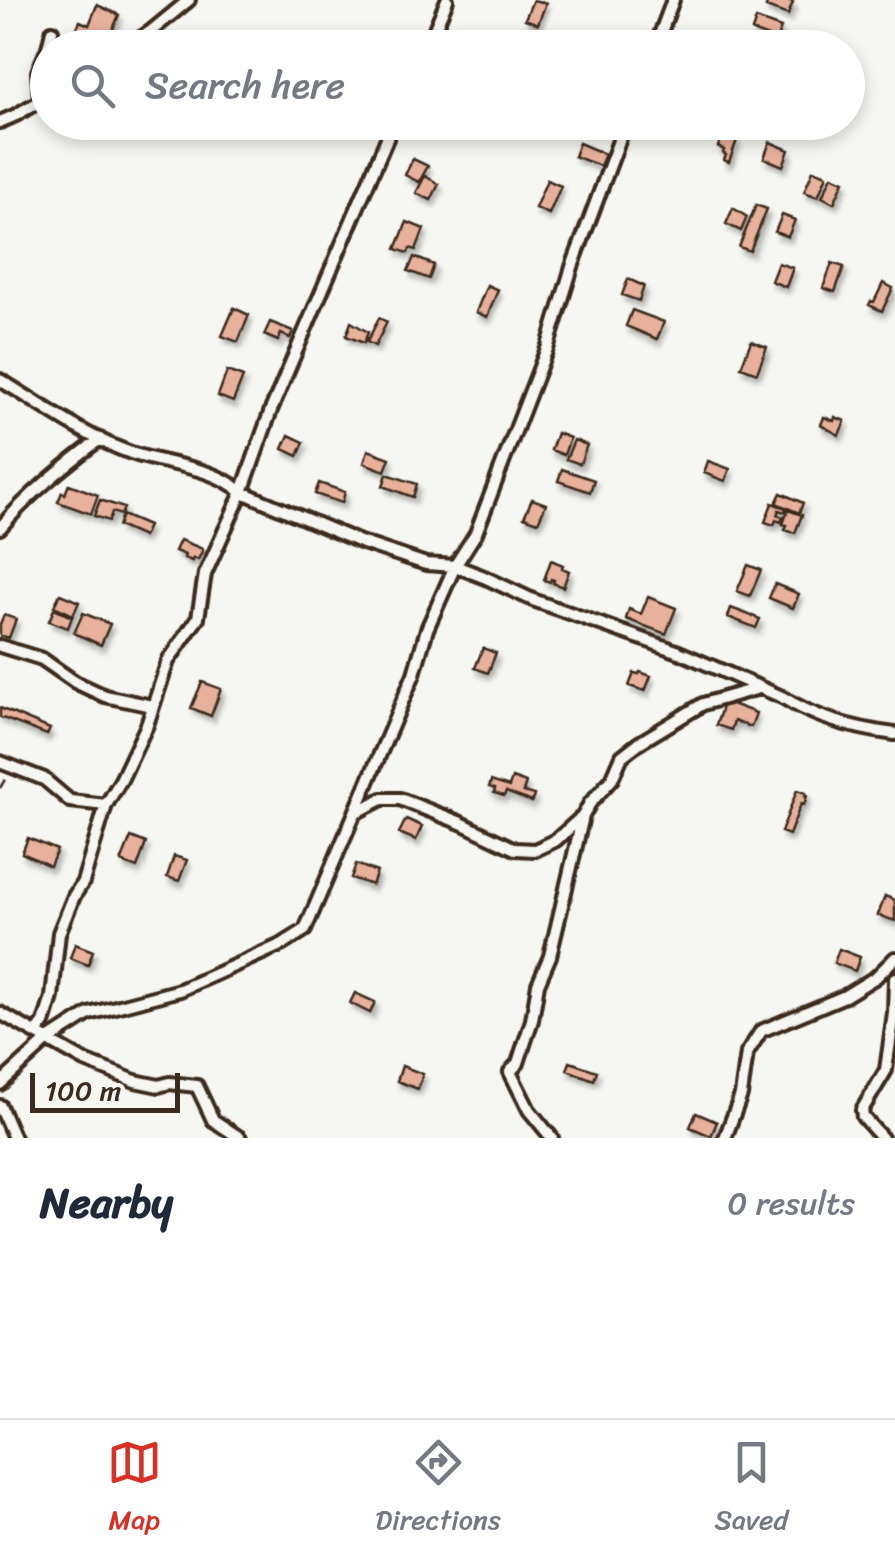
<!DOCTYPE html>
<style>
:root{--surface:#fff;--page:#f2f2f3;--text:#1f2937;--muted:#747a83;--line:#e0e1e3;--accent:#d93025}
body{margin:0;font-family:Sriracha,sans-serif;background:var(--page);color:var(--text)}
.scale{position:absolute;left:30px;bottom:25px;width:150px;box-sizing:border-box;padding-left:10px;border:5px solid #3b2a1e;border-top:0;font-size:28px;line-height:35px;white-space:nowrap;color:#3b2a1e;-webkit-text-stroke:8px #f6f6f2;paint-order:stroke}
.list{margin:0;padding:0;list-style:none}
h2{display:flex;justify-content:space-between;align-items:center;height:130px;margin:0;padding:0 40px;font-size:42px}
h2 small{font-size:32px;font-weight:400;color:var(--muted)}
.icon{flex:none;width:55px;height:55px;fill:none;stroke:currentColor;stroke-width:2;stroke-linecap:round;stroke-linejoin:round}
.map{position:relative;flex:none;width:895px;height:1138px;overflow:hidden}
.search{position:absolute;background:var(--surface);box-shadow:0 5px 15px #0003;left:30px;right:30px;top:30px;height:110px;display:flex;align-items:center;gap:25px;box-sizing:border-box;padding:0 35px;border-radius:55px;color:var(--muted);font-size:38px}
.sheet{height:280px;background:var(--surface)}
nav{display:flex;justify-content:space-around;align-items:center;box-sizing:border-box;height:140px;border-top:2px solid var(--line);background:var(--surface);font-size:28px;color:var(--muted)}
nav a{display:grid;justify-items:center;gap:5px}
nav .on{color:var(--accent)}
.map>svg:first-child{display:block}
.building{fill:#e7b19b;stroke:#3b2a1e;stroke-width:2.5;filter:url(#shadow)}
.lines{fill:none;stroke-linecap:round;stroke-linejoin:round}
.minor-casing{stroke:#3b2a1e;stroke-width:18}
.path{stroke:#3b2a1e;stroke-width:2.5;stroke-dasharray:10 8;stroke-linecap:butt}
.minor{stroke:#f6f6f2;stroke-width:10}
</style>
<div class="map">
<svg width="895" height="1138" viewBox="0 0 895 1138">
<defs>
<filter id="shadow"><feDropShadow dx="3" dy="5.5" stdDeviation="2.5" flood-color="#0004"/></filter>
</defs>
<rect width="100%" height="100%" fill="#f6f6f2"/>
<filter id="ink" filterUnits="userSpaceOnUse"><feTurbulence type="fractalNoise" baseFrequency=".01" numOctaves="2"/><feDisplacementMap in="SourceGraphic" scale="20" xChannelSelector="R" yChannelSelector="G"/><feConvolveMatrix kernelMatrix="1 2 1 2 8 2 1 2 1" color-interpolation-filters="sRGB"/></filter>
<g filter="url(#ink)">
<!-- building -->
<path class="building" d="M533,0L546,3L538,24L525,19Z
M768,0H788L793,2L788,15L766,7Z
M97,5L119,15L105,48H86L90,38L75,32L80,21L89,25Z
M756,19L781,28L776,40L752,31Z
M723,134L737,140L729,162L724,160L726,155L723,153L724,150L718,147Z
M770,142L789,150L783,166L764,158Z
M579,143L605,154L600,166L574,156Z
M413,159L428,166L419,182L405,175Z
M813,170L827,175L818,197L804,192Z
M425,176L439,184L431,200L416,193Z
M832,176L844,181L834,203L822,197Z
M547,180L561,186L549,214L535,208Z
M756,205L767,209L750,251L739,247Z
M733,208L747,217L741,231L726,224Z
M782,215L795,220L788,237L775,232Z
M407,222L424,229L416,250L410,248L408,253L396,249Z
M414,257L434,265L429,279L408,271Z
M778,263L793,268L786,287L771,281Z
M832,263L844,267L835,292L823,288Z
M628,279L644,286L639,301L622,295Z
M883,283L893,288L882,311L869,305L871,301L874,302Z
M487,285L498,290L487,317L476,312Z
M234,308L249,315L238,342L222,336Z
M632,310L664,322L657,339L626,326Z
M379,318L387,322L375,346L367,342Z
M270,322L293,331L290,338L281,334L278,341L264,335Z
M351,322L368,332L364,343L346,336Z
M751,341L767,347L757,373L741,367Z
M227,371L243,377L233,402L218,396Z
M824,417L834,421L835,417L845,421L839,435L821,425Z
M557,433L570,438L564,455L551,450Z
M289,435L304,442L298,456L283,449Z
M574,440L587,445L580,464L566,459Z
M368,450L390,458L385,471L364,463Z
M708,461L730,469L725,481L704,473Z
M562,469L594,480L590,492L558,481Z
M387,474L417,484L413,497L383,486Z
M319,483L345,492L342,503L315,494Z
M69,484L98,495L91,514L58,502L62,492L65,494Z
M781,493L803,503L799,513L776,503Z
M532,499L546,504L538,522L524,517Z
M100,500L124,508L121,515L112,512L109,521L94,516Z
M772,503L786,508L785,512L779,510L777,515L783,517L781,522L776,520L774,525L765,522Z
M788,510L802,515L795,533L785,530L787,525L783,524Z
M122,515L148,526L143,537L118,526Z
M180,540L203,549L198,560L193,558L192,561L184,558L185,555L175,551Z
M551,560L563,565L562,568L569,571L563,587L553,583L554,580L551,579L550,582L544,580Z
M748,565L761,570L750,596L737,591Z
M775,584L799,594L793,608L769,598Z
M60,594L79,602L73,615L54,606Z
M648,597L676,608L666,634L626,619L629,609L641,614Z
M731,608L760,619L756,628L728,617Z
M54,609L72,617L68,628L49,621Z
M83,613L110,624L101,645L74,633Z
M4,615L16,619L9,638L0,635V624Z
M483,648L496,653L488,673L475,668Z
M640,672L651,676L645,691L629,686L634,673L639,674Z
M202,682L221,689L211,716L191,708Z
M724,701L756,713L751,727L734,721L731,730L716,725Z
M0,708L50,729L47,735L0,717Z
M512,778L526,783L523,792L534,795L532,802L506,792L504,796L494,793L495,789L489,787L491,781L509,787Z
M797,790L806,793L805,796H807L804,805L801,804L789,835L781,832Z
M406,819L422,826L416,840L399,833Z
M131,837L146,843L137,868L121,862Z
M28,838L57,850L50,866L22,853Z
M174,856L187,860L179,881L167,877Z
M356,864L377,872L372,885L351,878Z
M885,896L895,900V921L878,915Z
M75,944L93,951L88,965L70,958Z
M839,949L860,957L855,971L834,963Z
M355,993L375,1002L370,1013L350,1003Z
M570,1062L597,1071L594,1080L567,1070Z
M402,1066L423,1074L418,1089L397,1081Z
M696,1113L717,1122L711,1136L690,1127Z"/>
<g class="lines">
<!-- minor casing -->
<g class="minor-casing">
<path id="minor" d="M48,48L52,31
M126,48L150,32L189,0
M427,48L447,0
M655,48L673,0
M40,100L38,72L48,48
M0,122L16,115L48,96
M0,380C42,405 85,437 131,453C169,466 210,465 242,492L360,542L426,564L455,566L484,577L533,600L679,652L782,697C815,718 856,729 895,734
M0,528C29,494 64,466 100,439
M0,646L42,659L75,682L105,696L152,706
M0,762L44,779L70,801L106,805
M355,813L382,799H400L461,823L515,849L535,850L556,840L583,816
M0,1013L85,1061L135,1081L159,1086L169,1083L197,1086L213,1120L240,1138
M36,1033L44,1023L52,997L59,933L74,896L83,882L106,805L121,780L147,725L168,661L198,618L205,574L242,492L271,410L394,122
M0,1084L47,1041L89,1014L180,990L283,944L305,930L414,674L427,629L455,566L476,533L548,346L572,267L626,122
M0,1106L14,1138
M552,1138L529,1110L510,1072L518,1063L532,1020L538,984L550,956L583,816L590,803L612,779L622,756L639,743L703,704L759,688
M725,1138L741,1095L747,1053L761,1031L845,996L876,977L895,958
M882,1138L863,1117L862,1110L886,1070L894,1013L895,979"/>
</g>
<!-- path -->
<path class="path" d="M0,788L7,776"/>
<!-- minor -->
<use href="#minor" class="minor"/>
</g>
</g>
</svg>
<div class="scale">100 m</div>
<div class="search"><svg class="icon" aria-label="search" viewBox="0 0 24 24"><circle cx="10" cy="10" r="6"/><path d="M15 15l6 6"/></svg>Search here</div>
</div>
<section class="sheet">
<h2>Nearby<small>0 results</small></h2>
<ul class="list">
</ul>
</section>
<nav>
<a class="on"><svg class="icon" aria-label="map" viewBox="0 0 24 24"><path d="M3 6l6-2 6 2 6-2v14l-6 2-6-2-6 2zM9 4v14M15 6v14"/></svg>Map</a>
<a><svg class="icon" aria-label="directions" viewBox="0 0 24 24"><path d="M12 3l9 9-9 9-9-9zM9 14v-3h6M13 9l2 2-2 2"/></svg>Directions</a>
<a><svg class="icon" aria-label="saved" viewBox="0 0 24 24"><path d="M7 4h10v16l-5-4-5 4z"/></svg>Saved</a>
</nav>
